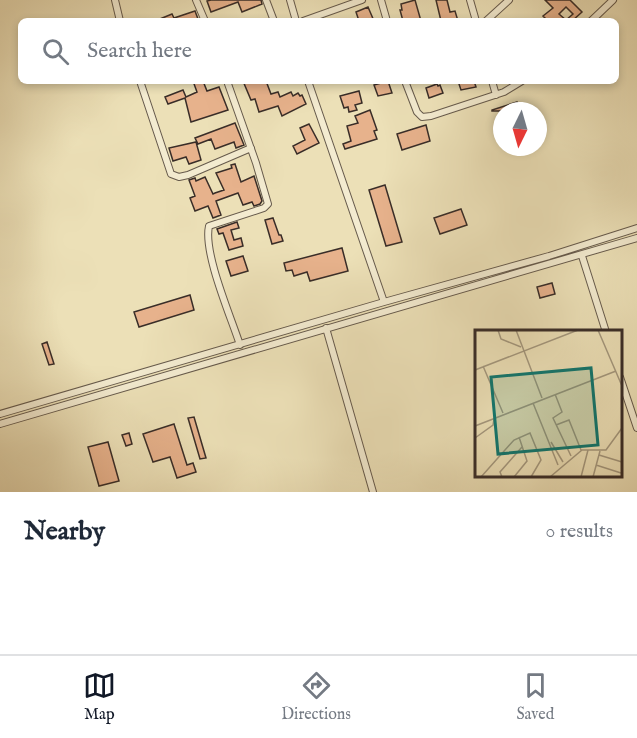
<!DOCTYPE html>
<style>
:root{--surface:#fff;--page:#f2f2f3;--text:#1f2937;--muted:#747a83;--line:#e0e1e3;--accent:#111827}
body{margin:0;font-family:"IM FELL English",serif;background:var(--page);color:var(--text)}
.compass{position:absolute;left:493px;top:102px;width:54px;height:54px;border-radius:50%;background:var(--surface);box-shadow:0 3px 9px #0003;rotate:185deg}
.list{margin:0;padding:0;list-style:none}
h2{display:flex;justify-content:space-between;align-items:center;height:78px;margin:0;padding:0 24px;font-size:26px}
h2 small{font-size:20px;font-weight:400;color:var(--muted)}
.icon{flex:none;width:33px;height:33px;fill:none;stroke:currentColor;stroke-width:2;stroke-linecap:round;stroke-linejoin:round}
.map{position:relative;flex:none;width:637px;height:492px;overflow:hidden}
.search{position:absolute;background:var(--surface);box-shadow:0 3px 9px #0003;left:18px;right:18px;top:18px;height:66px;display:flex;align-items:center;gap:15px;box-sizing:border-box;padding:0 21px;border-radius:9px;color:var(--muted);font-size:22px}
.sheet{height:162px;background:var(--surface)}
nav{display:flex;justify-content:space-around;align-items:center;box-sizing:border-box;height:84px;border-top:2px solid var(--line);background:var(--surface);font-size:16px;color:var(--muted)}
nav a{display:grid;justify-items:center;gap:3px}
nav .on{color:var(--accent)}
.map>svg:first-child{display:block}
.building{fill:#e7b28c;stroke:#392d28;stroke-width:1.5;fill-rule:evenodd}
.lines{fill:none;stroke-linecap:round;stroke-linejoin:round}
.minor-casing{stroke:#665a4c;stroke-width:8}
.minor{stroke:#f3ebd0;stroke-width:6}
.inset-road{fill:none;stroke:#a4987e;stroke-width:1.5}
.view{fill:#0f766e;fill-opacity:0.15;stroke:#0f766e;stroke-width:3}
.inset-edge{fill:none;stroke:#392d28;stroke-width:3}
</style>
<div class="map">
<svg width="637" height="492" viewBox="0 0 637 492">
<rect width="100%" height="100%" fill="#ece0b7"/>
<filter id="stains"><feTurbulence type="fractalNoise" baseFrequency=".00333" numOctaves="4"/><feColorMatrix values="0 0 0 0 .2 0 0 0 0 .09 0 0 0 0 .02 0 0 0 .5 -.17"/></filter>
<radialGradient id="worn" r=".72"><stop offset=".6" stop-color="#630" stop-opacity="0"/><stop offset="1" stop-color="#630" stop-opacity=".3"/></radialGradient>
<!-- building -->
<path class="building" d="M211,0H261L262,4L242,12L238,2L211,12L207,1Z
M415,0L421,21H403L400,10H402L401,4Z
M436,0H447L450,12L455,11L458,21H441Z
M545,0H570L582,12L572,21H548L543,16L553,8ZM566,7L573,14L566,20L559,14Z
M368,7L374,21H359L356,12Z
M195,11L198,19L191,21H155L172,14L174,18Z
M193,81H203L207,91L219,87L228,110L191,122L185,98L168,104L165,97L183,90L186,97L197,92Z
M243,81H266L271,94L278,92L280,97L291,92L293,96L298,93L300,96L302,95L306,104L282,116L278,106L259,112L255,99L251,100Z
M388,81L392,93L378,96L374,85Z
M458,81H474L476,87L461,90Z
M437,84L438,86L440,85L443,93L429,98L426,88Z
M359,91L362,103L355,105L357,110L349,112L348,107L344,108L340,96Z
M517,102L520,111H492V110Z
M370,110L377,130L374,131L377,139L345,149L343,144L351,141L347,126L358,123L355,116Z
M235,123L244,145L236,148L234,142L215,149L211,139L198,144L195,138Z
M309,124L319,143L297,154L293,146L305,140L300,128Z
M426,125L430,141L402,150L397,134Z
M196,142L201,160L189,164L186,157L173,161L169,148Z
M235,164L241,182L254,176L262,201L260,204L254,206L252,202L243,205L238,193L216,201L221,215L213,218L208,206L195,211L190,198L195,196L189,180L195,178L196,181L205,177L213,194L215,193L224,190L216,173L232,168L231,165Z
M385,185L402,242L386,246L369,190Z
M461,209L467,225L440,234L434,218Z
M273,218L279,235H281L283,241L272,244L265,220Z
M237,222L239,228L231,230L234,240L241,238L243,246L229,250L223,233L219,234L217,229Z
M342,248L348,271L310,281L307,272L294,276L292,270L286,271L284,263Z
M243,256L248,271L231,276L226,261Z
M552,283L555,294L540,298L537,287Z
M190,295L194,310L139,327L134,312Z
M47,342L54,364L49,365L42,344Z
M194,417L206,458L200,459L188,418Z
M174,424L187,465L193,463L196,472L177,478L170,457L153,462L143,434Z
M129,433L132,444L126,446L122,435Z
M108,442L119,481L99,486L88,447Z"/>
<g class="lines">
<!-- minor casing -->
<g class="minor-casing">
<path id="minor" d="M115,0L120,21
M196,0L205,21
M266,0L274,21
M290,0L296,21
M381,0L387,21
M470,0L476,21
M303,21L362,0
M486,21L509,0
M591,21L613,0
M140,81L171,174L179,177L188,175L251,148
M227,81L256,163L268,204L264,208L209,226C203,253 231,317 240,345
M308,81L384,302
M405,81L417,112L422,117L431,116L504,92L522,81
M492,81L496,95
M582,256L606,332
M326,328L373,492
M620,377L637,428
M0,414L384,302L549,256L637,228
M0,424L637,238"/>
</g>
<!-- minor -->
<use href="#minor" class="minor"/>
</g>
<!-- overview -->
<g transform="translate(475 330)">
<rect width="147" height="147" fill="#ece0b7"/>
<path class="inset-road" d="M23,0L26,9L46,17M41,0L67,68M123,0L147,56M8,36L28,83M0,40L103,0M80,64L87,82L78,88L96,126M58,73L83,135M81,95L94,90L106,120M0,96L141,41M0,108L18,95L19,89M76,112L88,132M124,125L147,132M121,135L146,143M6,147L39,110L55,103L66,130L56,147M27,147L25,142L47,117M39,147L52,131L44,107M75,147L107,120H131L147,98M106,147L113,120M118,147L125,121"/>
<path class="view" d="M116,38L123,115L23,124L16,47Z"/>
<rect width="147" height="147" class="inset-edge"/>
</g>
<rect width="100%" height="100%" filter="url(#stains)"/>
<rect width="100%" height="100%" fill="url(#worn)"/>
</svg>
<svg class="compass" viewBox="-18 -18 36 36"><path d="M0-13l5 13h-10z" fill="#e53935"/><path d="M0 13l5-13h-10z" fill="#747a83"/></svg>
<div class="search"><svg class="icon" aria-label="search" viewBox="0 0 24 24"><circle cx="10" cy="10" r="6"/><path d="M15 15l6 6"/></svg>Search here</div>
</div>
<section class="sheet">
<h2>Nearby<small>0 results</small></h2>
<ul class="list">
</ul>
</section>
<nav>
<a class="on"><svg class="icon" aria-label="map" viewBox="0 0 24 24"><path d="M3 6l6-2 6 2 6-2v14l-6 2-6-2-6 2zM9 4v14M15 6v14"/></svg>Map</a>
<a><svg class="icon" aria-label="directions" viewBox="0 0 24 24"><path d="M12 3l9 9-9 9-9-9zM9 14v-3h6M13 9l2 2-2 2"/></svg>Directions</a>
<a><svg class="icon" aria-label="saved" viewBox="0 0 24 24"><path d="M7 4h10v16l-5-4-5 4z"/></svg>Saved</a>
</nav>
